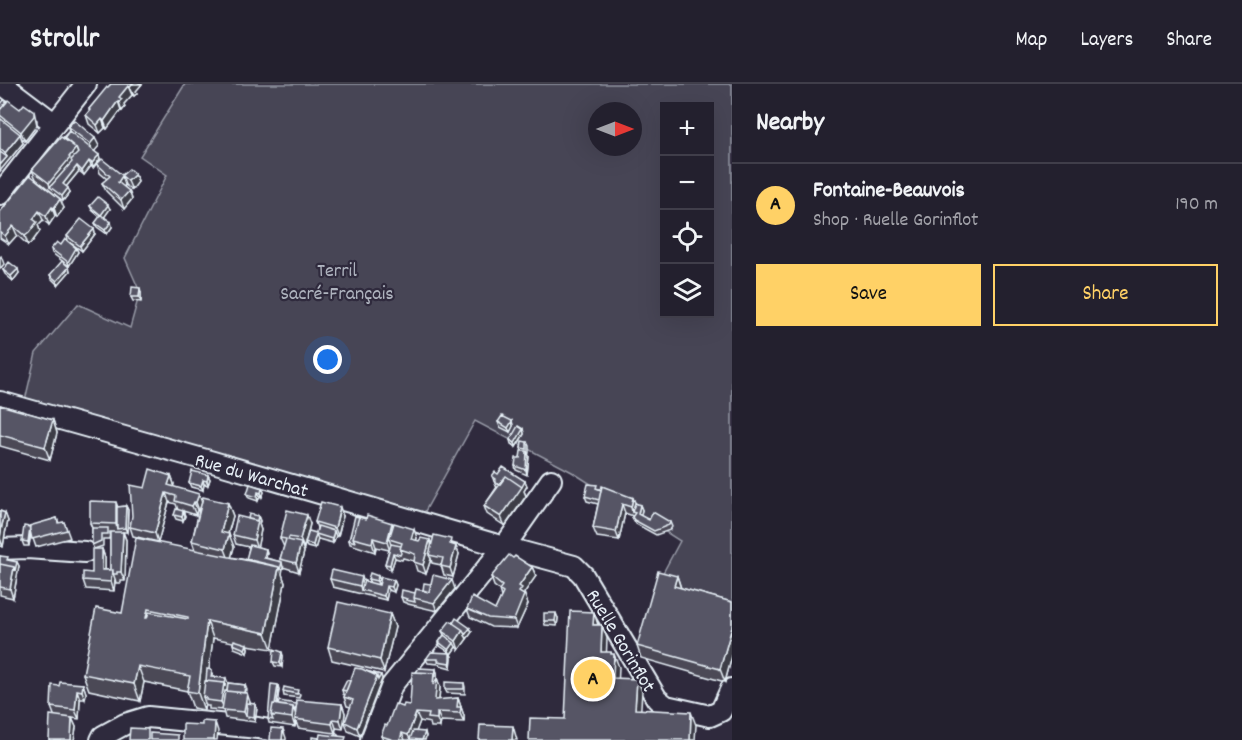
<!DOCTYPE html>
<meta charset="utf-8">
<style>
:root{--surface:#23202e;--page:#2f2d3a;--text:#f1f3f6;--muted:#a3a3aa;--line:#403e4a;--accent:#ffd166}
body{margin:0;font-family:Dekko,sans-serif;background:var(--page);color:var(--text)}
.controls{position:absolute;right:18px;top:18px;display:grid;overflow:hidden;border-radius:0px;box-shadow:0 6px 24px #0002}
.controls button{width:54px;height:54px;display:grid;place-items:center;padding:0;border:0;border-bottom:2px solid var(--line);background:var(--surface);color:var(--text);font:30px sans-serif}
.compass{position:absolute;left:588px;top:18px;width:54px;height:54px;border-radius:50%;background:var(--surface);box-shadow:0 6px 24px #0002;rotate:90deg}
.you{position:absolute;left:328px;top:276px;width:21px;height:21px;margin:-15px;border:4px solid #fff;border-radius:50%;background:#1a73e8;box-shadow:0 0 0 9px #1a73e833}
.badge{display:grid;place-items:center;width:39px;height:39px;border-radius:50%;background:var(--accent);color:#111;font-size:20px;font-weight:700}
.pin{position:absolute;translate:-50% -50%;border:3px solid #fff;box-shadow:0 2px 6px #0006}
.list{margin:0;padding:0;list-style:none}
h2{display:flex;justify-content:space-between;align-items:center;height:78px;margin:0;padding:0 24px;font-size:26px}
h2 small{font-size:20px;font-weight:400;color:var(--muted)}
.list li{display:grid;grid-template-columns:39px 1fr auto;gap:18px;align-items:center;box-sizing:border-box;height:84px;padding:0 24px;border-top:2px solid var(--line)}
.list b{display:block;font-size:22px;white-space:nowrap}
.list p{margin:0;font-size:20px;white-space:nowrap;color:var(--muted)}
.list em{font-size:20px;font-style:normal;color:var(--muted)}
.actions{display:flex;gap:12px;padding:18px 24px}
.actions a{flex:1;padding:14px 0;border:2px solid var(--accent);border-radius:0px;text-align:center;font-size:21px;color:var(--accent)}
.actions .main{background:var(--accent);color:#111}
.icon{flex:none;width:33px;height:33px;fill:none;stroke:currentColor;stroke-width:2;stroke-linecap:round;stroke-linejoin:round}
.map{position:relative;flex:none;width:732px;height:656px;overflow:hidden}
header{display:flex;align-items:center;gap:36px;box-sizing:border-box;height:84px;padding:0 30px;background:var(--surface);border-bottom:2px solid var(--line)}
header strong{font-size:28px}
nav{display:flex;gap:33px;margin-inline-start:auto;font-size:21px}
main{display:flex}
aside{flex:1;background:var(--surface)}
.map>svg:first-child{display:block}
.green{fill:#464455;stroke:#979aa6;stroke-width:1.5;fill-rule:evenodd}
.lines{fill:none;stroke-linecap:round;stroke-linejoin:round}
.minor-casing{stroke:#e8f1f8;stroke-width:24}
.minor{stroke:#2f2a3d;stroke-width:20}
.wall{fill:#4b4957;stroke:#e8f1f8;stroke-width:1.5}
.shaded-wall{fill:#3d3c47;stroke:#e8f1f8;stroke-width:1.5}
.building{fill:#575565;stroke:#e8f1f8;stroke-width:1.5;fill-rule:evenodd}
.labels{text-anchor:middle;stroke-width:4.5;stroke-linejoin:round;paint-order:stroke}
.park-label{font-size:20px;fill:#afb4bf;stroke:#2f2a3d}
.street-label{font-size:20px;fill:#e8f1f8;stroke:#2f2a3d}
</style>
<header>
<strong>Strollr</strong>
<nav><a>Map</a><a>Layers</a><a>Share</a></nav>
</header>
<main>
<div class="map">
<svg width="732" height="656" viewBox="0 0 732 656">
<rect width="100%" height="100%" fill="#2f2a3d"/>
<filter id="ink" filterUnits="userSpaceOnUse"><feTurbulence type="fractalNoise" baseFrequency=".0167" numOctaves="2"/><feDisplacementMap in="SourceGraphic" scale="12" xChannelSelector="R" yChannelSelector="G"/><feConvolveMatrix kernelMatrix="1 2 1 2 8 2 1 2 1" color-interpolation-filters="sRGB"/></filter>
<g filter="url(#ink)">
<!-- green -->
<path class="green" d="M185,0H732V525L657,500L680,457L572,388L475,337L419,438L23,325L36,269L78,220L130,244L140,208L125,174L167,91L140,72ZM664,22H710V230H664ZM597,27H633V63H597Z"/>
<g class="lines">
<!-- minor casing -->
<g class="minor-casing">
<path id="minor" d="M2,0L55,40
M0,110L86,0
M0,318L213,378L504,463L392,601L371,656
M551,396L504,463L574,482L583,491L657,615L666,622L710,632L721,627L731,605
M0,465L27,464L85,468
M101,656L103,652L125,640L148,633L258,644L328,656"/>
</g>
<!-- minor -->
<use href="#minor" class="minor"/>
</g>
<!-- wall -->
<path class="wall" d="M111,0H142L136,7L137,9L134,12L132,11L124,20L125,23L122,27L121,26L107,45L105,44L100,49L89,40L86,31L90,26L89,25Z
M0,21L20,25L37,36V41L25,57L21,54L23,59L0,87Z
M68,43L99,62L94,67L99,71L100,75L93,84L91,82L84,91L79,87L66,103L70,108L63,117L36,95L32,86L69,47Z
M97,80L122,91L135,90L138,98L132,106L125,101L124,103L129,107L132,115L124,125L106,107L102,99L107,95L100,89Z
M30,91L64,124L57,133L55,132L49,141L43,136L38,141L40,147L32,158L28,161L17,151L9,160L0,154V128Z
M90,122L110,125L104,133L111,138L112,143L107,150L97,143L95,139L100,133L92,126Z
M94,145L95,150L82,167L68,157L67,152Z
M61,161L76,164L78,168L69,182L52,169L51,165Z
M69,183L70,187L58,201L52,195L50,191Z
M3,186L19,189L13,197L5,190Z
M141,208V218L133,217L131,213Z
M0,321L53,336L57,349L50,376L0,362Z
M512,337L513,342L510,348L500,343L498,338Z
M523,345L524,350L516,363L511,360L510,356Z
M527,358L529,362V369H528L529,372L527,391L516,386L515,382L520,374L522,367L521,364Z
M498,390L525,397L527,402L524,407L526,412L505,442L487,430L484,422L497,403L496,402L492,392Z
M208,391L210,395L208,401L204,400L203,406L191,403L189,399Z
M171,392L174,400L173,403L202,418L228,419L233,432L228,450L234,463L231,473L247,476L249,463L236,460L233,451L248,435L258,432L260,437L259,440L261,446L257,463L266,465L267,469L266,474L281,478L280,475L284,463L280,454L310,440L304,464H303L304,468L299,488L283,483L282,490L285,499L272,565L247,561L248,564L247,569L234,564L233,560V558L213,554L209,585L213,590V593L228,599L245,601L247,606L246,609L250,619L257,624L255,638L225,634L223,626L209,625V622H206L205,619L204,626L193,624L187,607L144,598L140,617L89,606L83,590L122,529L195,466L192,457L199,427L197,426L196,431L183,427L185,432L183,437L176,435L174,431L178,426L176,420L169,418L158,458L133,452L130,443L145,404Z
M262,404L264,408L262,413L260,412L258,417L249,414L247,410Z
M599,405L633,414L635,419L640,421L642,426L640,432L649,436L670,438L672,443L670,446L656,451L636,440L632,433L633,432L625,429L619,456L597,453L593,444L598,420L587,417L585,412Z
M126,422L128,426L127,448H123L126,456L125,497H121V499H116L115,495L114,507L86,505L83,496L92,489L102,465L105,474V486H110V449L109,455H103V462L94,465L92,461V444L90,439L118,423Z
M0,427L5,429L8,437L5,450L3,463L0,462Z
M343,432L338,452H336L333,459L318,455L315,465L307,463L305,459L316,449L317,444L315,438Z
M57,434L59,439L64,438L70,454L36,463L31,449L29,462H24L22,457L30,443Z
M366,435L392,439L393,441L417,454L416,456L419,457L430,456L432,460L453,461L459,470L453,493L444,491L441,481L432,479L431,475L426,490L417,487L414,477L403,474L402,476L395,474L391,486L387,484L385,480L389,466L376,463L375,468L350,460L349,456Z
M0,472L9,476L17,478L19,482L13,514L0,511Z
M513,474L532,483L536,492L524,509L528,520L517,544L491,543L470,533L467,525L495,526L501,513L499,506L494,502L491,493Z
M378,492L380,496H394L396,501L394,508L388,506L386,516L333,503L330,495L364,497L370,499L368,495Z
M677,492L681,504L732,518V572L725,598L641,574L637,562Z
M455,505L437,527L408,520L407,519L403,518L401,513L423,506Z
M390,530L395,543L384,588L332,576L328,563Z
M558,534L557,542L545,541L544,537Z
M453,539L470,544L472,548L459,566L456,563L451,570L452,573L451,584L440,581L439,580L428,579L426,575L449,568L440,562L439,558L444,551L442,547Z
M283,572L282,583L275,582L273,578Z
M366,587L381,591L382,595L360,652L348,647L345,638L351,623L347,622L344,613L345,611L343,610L342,606L350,597Z
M437,589V594L440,603L439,616L458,614L464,632V638L441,637L440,643H431L430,639L420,637L416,647L426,652L425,656H383L381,652L387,642L403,623L410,621Z
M464,599L465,603V610L447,609L445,605Z
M83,600L86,609L85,615H80L79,635L72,634L76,643L74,656H49L54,631L51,623L59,602Z
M279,606L277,621L342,620L345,629L343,645L336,644L335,649L298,644L296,637L295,643L269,639L268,635Z
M283,607L300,610L299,614L284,612Z"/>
<!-- shaded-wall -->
<path class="shaded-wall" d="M132,0H142L136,7L137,9L134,12L130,3Z
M128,2L132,11L124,20L125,23L122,27L119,18V13Z
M118,17L121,26L107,45L104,37Z
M34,27L37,41L25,57L21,48Z
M102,35L105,44L100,49L97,41Z
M20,50L23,59L0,87V81L7,73L5,69Z
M95,54L99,62L93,69L90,60Z
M76,64L79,73L50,103L49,99Z
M99,71L100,75L93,84L92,79Z
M89,77L91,82L84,91L82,87Z
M77,82L79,87L65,104L63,100Z
M135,90L138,98L132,106L128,97Z
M122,92L125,101L121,106L118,98Z
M68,104L70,108L63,117L62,112Z
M129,107L132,115L124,125L121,116Z
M60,115L64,124L57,133L54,124Z
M108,121L110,125L103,135L101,131Z
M52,123L55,132L49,141L46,132Z
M39,127L43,136L38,141L40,147L32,158L28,161L25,152L33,135Z
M111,138L112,143L107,150L105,146Z
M13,142L17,151L9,160L5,152Z
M94,145L95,150L82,167L80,162Z
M76,164L78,168L69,182L68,178Z
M1,172L4,180L0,185V173Z
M69,183L70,187L58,201L57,197Z
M18,185L19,189L13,197L11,192Z
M140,204L141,208V218L139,213Z
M53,336L57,349L50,376L45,363Z
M512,337L513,342L510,348L508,344Z
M523,345L524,350L516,363L515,359Z
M527,367L529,372L527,391L526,386Z
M208,391L210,395L208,401L207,397Z
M171,392L174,400L171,410L168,401Z
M203,396L204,400L203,406L201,402Z
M525,397L527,402L524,407L526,412L505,442L501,433Z
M262,404L264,408L262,413L261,409Z
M258,408L260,412L258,417L257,413Z
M166,409L169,418L158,458L155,449Z
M199,410L202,419L199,427L196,418Z
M633,414L637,423L632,428L631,423Z
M116,418L119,426L117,445L116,440Z
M194,418L197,426L196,431L192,422Z
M228,419L233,432L225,460L221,448Z
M622,420L625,429L619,456L616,448Z
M640,421L642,426L640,435L638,430Z
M126,422L128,426L127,448L125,444Z
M340,423L343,432L338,452L335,444Z
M183,427L185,432L183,437L182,433Z
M5,429L8,437L5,450L3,463L0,454L2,441Z
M307,431L310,440L304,464L300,455Z
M258,432L260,437L259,440L261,446L257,465L254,456Z
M392,439L396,447L389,455L391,461L390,467L387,458Z
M30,443L31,447L29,462L28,458Z
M414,445L417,454L414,464L411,455Z
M334,447L336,452L333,459L332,455Z
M123,448L126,456L125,497L121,488Z
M229,450L234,463L230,478L225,465Z
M316,450L318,455L315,465L313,461Z
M373,454L376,463L375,468L372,459Z
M430,456L433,465L429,471L431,475L426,490L423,481Z
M301,459L304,468L299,488L296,479Z
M456,462L459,470L453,493L450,484Z
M102,465L105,474V495L102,486Z
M266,465L267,469L265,478L264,474Z
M393,469L395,474L391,486L390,481Z
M17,478L19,482L13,514L10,505L14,483Z
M282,479L283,483L282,490L285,499L272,565L266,549L279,483Z
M532,483L536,492L524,509L528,520L517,544L514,536L519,502Z
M112,486L115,495L114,507L111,498Z
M378,492L380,496L378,502L377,497Z
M677,492L681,505L674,502Z
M362,493L365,502L361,506L360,502Z
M394,496L396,501L394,508L392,503Z
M452,496L455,505L437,527L434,519Z
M386,502L388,506L386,516L384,512Z
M594,528L598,541H593Z
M556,529L558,534L557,542L555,537Z
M390,530L395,543L384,588L380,576Z
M207,537L213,554L207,601L203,613L205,619L204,626L198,609Z
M602,541L607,554L606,580L601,568Z
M732,543V572L725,598L720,585Z
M470,544L472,548L467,555L465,551Z
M463,546L467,555L459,566L456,557Z
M454,559L456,563L451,570L452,573L451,584L450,579V569L449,566Z
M247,560L248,564L247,569L245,565Z
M282,568L283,572L282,583L280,579Z
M611,568L614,577V570L619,583L618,606L613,594Z
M138,582L144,598L140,617L134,600Z
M436,585L437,589V597V594L440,603L438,625L435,616L433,601L434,589Z
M381,591L382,595L360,652L357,644L377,592Z
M226,594L228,599L225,626L221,618L224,599Z
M637,595L642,607L640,638L635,625Z
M83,600L86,609L85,615L82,607Z
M278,601L279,606L275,632H273Z
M77,606L80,615L79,635L75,626Z
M247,609L250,618L248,633L246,632L244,628Z
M458,614L461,623V626V623L464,632V638L457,623Z
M255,620L257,624L255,638L254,633Z
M342,620L345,629L343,645L340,636Z
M293,623L296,631L295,635V643L292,634Z
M437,628L441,637L440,643L437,635Z
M691,628L696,641L695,656H690Z
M416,629L420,637L413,656L410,655L408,651Z
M72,634L76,643L74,656H71Z
M333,635L336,644L335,649L332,640Z
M215,638L218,647L217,656H214Z
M513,642L517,656H512Z
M283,645L286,654V656H282Z
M425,648L426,652L425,656H422Z
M402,649L405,656H400Z"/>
<!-- building -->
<path class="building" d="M111,0H133L130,3L128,2L119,13L122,15L119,18L118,17L104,37L102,35L97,41L86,31L90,26L89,25L107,3H108Z
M4,16L7,18L0,26V21Z
M8,16L20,25L24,20L34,27V32L21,48L0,31V26Z
M1,35L20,50L5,69L0,65V37Z
M74,36L95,54L90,60L68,43Z
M69,47L99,71L92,79L89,77L82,87L77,82L63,100L68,104L62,112L50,103L72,78L71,76L78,69L76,64L64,54Z
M61,53L76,64L69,73L70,74L49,99L32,86Z
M0,68L7,73L0,81Z
M102,75L122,91L129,85L135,90L128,97L122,92L118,98L129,107L121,116L102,99L110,92L97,80Z
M30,91L60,115L54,124L52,123L46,132L39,127L33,135L37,138L29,149L25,152L13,142L5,152L0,148V128Z
M98,113L108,121L101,131L90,122Z
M101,131L111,138L105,146L95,139Z
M81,135L94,145L80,162L67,152Z
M65,155L76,164L68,178L51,165L57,158L61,161Z
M62,177L69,183L57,197L50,191Z
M9,178L18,185L11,192L3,186Z
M132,203L140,204L139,213H131Z
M0,321L53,336L45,363L0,351Z
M502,332L512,337L508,344L498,338Z
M518,342L523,345L515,359L510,356Z
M522,357L527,358V365L521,364Z
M521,367H527L526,386L515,382L516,374H520Z
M503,383L525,397L522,403L506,392L499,401L494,397L496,395L492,392L495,388L498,390Z
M150,385L171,392L168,401L199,410L196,418H194L192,422L175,417L176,412L166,409L155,449L130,443L132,432L130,401L145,404Z
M192,387L208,391L207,397L203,396L201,402L189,399Z
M506,392L522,403L501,433L484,422Z
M250,400L262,404L261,409L258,408L257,413L247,410Z
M588,400L597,401L596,404L601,406L599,416L585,412Z
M602,402L633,414L631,423L622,420L616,448L593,444Z
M203,413L228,419L221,448L229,450L225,465L192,457Z
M90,417L116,418V440L90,439Z
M321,418L340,423L335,444L315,438Z
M635,419L640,421L638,430L649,436L653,428L670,438L669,441L654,447L634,436L632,433L635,429L632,428Z
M126,422L125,444L117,445V423Z
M176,425L183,427L182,433L174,431Z
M287,426L307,431L300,455L289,453L288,456L301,459L296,479L280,475L286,455L280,454Z
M0,427L5,429L2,441L0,454Z
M249,430L258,432L257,437L248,435Z
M367,431L392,439L387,458L373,454L372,459L353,454L359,433L366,435Z
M237,432L258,437L254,456L233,451Z
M355,432L359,433L353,454L355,458L349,456Z
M57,434L58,439L64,438L67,446L32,455L29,442Z
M394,439L414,445L411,455L419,457L421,454L430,456L423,481L414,478L415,470L400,465L402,459L389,455Z
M24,442L30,443L28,458L22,457Z
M318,442L334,447L332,455L316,450L313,461L305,459L309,447L316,449Z
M92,444H108V450H101V457L92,461Z
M110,448H123L121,488H117V490H113V486H112L111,498L83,496V488L92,489V465H102V486H110Z
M434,451L451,455L450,460L456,462L450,484L441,482L443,474L429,471Z
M136,454L279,483L266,549L207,537L198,609L187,607L190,592L138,582L134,600L83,590L96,524L122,529ZM148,525L188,533V535L149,528L147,534H146Z
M391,460L401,462L400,465L401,469L400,471L393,469L390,481L385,480Z
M250,461L266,465L264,474L282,478L280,486L279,483L246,475Z
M509,471L513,474L515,472L532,483L519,502L522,504L519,508L524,511L514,536L488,534L467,525L472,513L495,526L503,509L499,506L502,502L491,493Z
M0,472L8,473L7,476L17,478L15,487L14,483L0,480Z
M0,480L14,483L10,505L0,503Z
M332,486L362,493L360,502L330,495Z
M658,487L677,492L674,502L732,518V543L720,585L637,562Z
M370,489L378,492L377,497L368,495Z
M433,491L452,496L434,519L414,514L416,505L429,508Z
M381,493L394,496L392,503L386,502L384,512L361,506L364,497L379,501Z
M424,499L431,500L429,508L423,506Z
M402,506L415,509L414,514L415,518L406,516L407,515L401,513Z
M338,518L390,530L380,576L328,563Z
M570,527L594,528L593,541H602L601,568H611V570H614L613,594L637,595L635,625L691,628L690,656H529L530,634L565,635Z
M544,529H556L555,537H544Z
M456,534L470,544L465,551L463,546L453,539Z
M450,537L463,546L456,557L442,547Z
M444,551L454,559L449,566L439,558Z
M234,556L247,560L245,565L233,560Z
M274,565L282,568L280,579L273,578Z
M431,568L450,569V579L438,577V575H426Z
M355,584L362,585L377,592L357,644L345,638L353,616L344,613Z
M419,584L436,585L435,593L434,589L416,588Z
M207,585L212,586L211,593L226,594L225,603L224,599L206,597Z
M366,587L381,591L378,596L377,592Z
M412,588L434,589L433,601L437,594L435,616L458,614L457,623H461L460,629L437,628V635L428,634L429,630L416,629L408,651L402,649L400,656H394L381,652L385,641L387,642L395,620L403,623L404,620L410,621Z
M347,596L350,597L346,607L342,606Z
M205,597L224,599L221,618L206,616V614L203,613Z
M60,598L83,600L82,607L77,606L75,626L51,623L52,601L59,602Z
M445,598L464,599V605H445Z
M228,599L245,601L244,609L227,607Z
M271,600L278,601L275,620H273L271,631L273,636L268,635Z
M284,603L298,606L297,610L283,607Z
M225,607L247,609L244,628L222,626Z
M297,616L342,620L340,636L333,635L332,640L295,635Z
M279,617L297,620L295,627L293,623L278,621Z
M247,619L255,620L254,633L246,632Z
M273,620L293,623L292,634L271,631Z
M50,631L72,634L71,656H49Z
M202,637L215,638L214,656H183V640L202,641Z
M480,641L513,642L512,656H479Z
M130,644L148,645V656H129Z
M271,644L283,645L282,656H270Z
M413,647L425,648L422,656L410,655Z
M150,649L178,651V656H150Z
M320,650L346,653L345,656H319Z
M312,653L319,654V656H312Z"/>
</g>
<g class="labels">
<!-- park labels -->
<g class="park-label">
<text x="337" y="192">Terril<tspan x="337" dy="23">Sacré-Français</tspan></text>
</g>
<!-- street labels -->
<g class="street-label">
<text transform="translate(252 390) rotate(16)" y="7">Rue du Warchat</text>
<text transform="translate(622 556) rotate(59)" y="7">Ruelle Gorinflot</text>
</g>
</g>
</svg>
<div class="controls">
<button>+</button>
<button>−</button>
<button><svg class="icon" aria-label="locate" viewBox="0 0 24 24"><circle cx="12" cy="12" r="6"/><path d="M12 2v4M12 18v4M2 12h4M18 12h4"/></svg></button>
<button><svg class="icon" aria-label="layers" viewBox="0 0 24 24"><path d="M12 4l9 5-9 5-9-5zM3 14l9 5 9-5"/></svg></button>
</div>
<svg class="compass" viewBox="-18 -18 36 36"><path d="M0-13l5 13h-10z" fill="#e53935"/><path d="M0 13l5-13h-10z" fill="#a3a3aa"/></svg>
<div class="you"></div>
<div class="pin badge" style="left:593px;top:595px">A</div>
</div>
<aside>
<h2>Nearby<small></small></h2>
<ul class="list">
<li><span class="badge">A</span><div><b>Fontaine-Beauvois</b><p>Shop · Ruelle Gorinflot</p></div><em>190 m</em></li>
</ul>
<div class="actions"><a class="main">Save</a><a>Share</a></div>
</aside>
</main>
